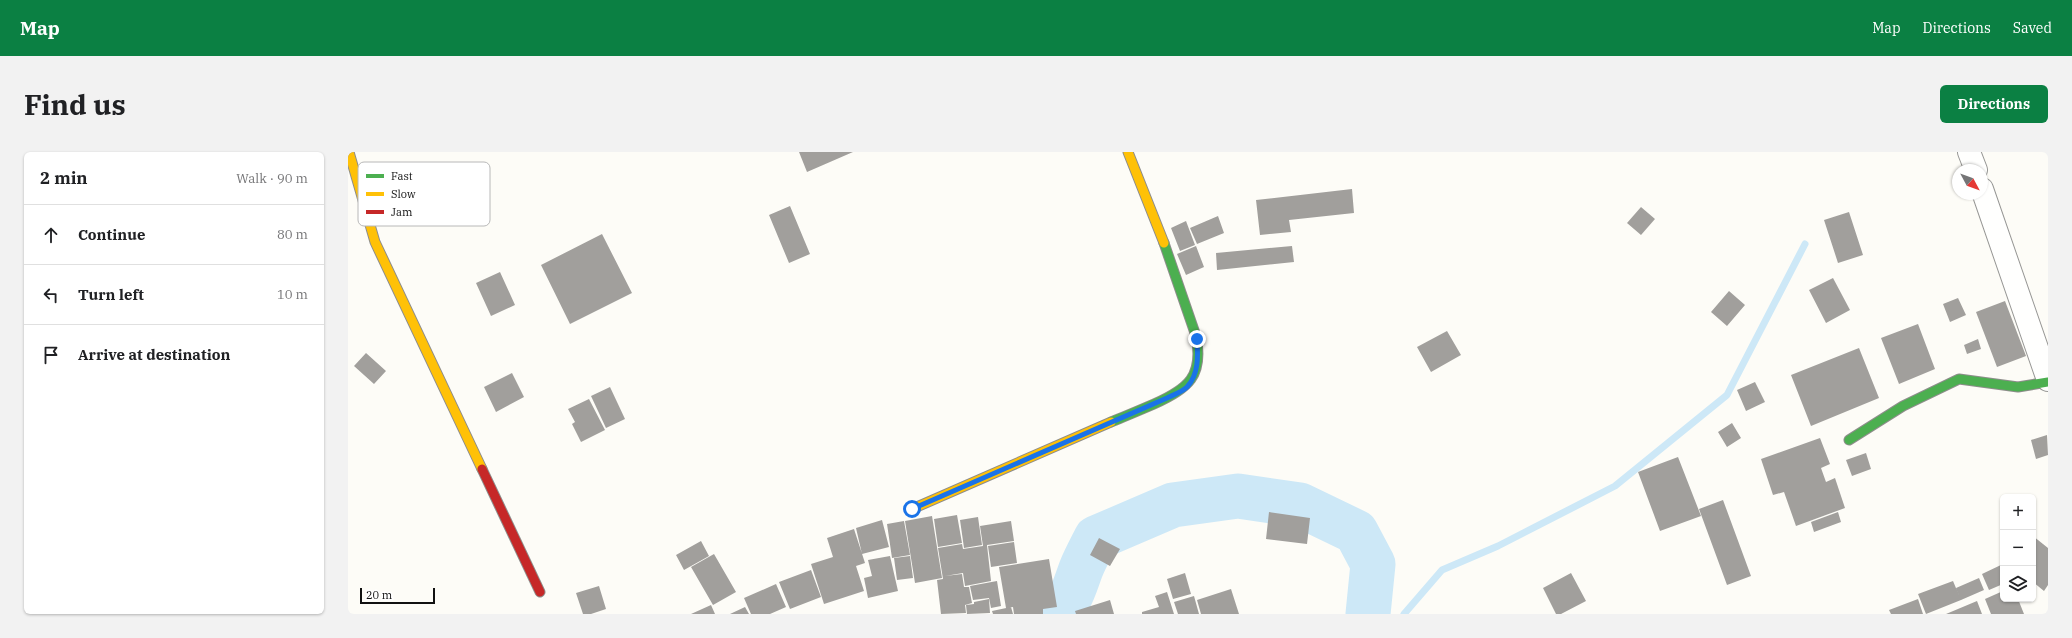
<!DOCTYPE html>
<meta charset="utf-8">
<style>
:root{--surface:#fff;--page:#f2f2f2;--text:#202124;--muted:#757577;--line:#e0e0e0;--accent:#0b8043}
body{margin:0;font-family:"IBM Plex Serif",serif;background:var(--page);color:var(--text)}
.controls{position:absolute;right:12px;bottom:12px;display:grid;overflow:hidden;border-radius:6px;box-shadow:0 1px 3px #0004}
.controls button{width:36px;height:36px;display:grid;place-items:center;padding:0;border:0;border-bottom:1px solid var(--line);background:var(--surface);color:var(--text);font:20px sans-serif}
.compass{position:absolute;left:1604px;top:12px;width:36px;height:36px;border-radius:50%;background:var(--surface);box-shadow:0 1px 3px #0004;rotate:131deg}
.scale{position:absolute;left:12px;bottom:10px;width:75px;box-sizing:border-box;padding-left:4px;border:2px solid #111;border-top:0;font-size:11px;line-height:14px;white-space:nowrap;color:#111;-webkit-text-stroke:3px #fff;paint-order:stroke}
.stop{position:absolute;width:12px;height:12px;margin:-9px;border:3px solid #1a73e8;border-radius:50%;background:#fff}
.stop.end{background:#1a73e8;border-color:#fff;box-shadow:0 1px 4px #0008}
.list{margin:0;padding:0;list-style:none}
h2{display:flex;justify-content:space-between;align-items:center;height:52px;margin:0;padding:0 16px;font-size:17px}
h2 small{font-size:13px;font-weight:400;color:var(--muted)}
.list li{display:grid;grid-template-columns:26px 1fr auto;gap:12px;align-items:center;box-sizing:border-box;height:60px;padding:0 16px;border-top:1px solid var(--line)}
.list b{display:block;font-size:15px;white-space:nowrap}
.list em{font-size:13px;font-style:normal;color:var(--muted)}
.icon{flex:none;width:22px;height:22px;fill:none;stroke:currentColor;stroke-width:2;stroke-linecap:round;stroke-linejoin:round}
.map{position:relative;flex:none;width:1700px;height:462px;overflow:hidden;border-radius:6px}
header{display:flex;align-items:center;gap:24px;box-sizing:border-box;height:56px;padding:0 20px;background:var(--accent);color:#fff}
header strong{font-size:19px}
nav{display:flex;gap:22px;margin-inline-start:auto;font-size:14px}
.intro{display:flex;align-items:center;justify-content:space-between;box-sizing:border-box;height:96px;padding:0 24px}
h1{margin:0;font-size:28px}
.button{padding:10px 18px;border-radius:6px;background:var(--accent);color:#fff;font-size:14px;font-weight:700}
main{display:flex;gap:24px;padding:0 24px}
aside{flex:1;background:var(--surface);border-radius:6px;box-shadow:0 1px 3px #0004}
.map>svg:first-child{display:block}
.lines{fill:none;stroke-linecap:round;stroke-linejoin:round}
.stream{stroke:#cde8f7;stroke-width:7}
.river{stroke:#cde8f7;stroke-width:45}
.building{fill:#a19f9c}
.street-casing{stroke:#979795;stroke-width:24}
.fast-casing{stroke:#8e8d8b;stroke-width:11}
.slow-casing{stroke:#8e8d8b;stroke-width:11}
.jam-casing{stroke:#8e8d8b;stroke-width:11}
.street{stroke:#fffffe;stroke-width:22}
.fast{stroke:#4caf50;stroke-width:9}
.slow{stroke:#ffc107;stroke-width:9}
.jam{stroke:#c62828;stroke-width:9}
.route{stroke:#1a73e8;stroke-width:5}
.key{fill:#fff;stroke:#b8b8b8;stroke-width:1}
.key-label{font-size:11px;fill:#111}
</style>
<header>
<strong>Map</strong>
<nav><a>Map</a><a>Directions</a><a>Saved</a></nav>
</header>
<div class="intro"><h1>Find us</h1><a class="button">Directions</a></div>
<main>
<aside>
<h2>2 min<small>Walk · 90 m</small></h2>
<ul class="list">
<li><svg class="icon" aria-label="ahead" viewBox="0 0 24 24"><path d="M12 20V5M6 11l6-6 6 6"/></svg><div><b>Continue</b></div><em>80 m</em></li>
<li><svg class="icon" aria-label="left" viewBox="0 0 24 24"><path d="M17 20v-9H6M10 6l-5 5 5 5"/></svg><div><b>Turn left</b></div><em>10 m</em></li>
<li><svg class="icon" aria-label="arrive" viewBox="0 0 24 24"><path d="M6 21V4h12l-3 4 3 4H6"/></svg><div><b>Arrive at destination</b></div></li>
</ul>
</aside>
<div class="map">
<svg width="1700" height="462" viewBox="0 0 1700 462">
<rect width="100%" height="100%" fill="#fdfcf7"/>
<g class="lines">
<!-- stream -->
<path class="stream" d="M1056,462L1094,418L1150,394L1267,334L1379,243L1457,92"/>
<!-- river -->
<path class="river" d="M707,462C723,451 726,436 733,417C737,407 743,396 748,386L825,353L890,344L952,353L1008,380L1025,412L1020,462"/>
</g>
<!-- building -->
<path class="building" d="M451,0H505L459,20Z
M1004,37L1006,61L941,68L943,80L912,83L908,48Z
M442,54L462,102L441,111L421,63Z
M1293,55L1307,67L1293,83L1279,71Z
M1501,60L1515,103L1490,111L1476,68Z
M870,64L876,81L849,92L842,76Z
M838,69L847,93L832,99L823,76Z
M254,82L284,141L222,172L193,113Z
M848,94L856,115L838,123L829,102Z
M944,94L946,110L869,118L868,101Z
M152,120L167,153L143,164L128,131Z
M1485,126L1502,158L1478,171L1461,138Z
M1381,139L1397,153L1379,174L1363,160Z
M1610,146L1618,163L1602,170L1595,152Z
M1657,149L1678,204L1649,215L1628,160Z
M1570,172L1587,217L1551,232L1533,186Z
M1099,179L1113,203L1083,220L1069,195Z
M1630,187L1633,197L1619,202L1616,193Z
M1511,196L1531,246L1463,274L1443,223Z
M18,201L38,219L26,232L6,214Z
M164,221L176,245L148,260L136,235Z
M1407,230L1417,250L1398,259L1389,238Z
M262,235L277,267L258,276L243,244Z
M241,247L257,278L233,290L224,272L227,270L220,257Z
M1384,271L1393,286L1379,295L1370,280Z
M1699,283L1700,303L1688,307L1683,288Z
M1472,286L1482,312L1473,316L1478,330L1487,326L1497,356L1448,374L1436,340L1425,343L1413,307Z
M1518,301L1523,317L1504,324L1498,308Z
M1330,305L1353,364L1312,379L1290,320Z
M1375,348L1403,424L1379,433L1351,357Z
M921,360L962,366L959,392L918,387Z
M1490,360L1493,370L1466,380L1463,370Z
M609,363L614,391L590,395L586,367Z
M584,364L594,426L567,431L557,369Z
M630,365L634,393L616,396L612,368Z
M534,368L541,395L514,402L508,376Z
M556,369L562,403L544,406L539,372Z
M663,369L666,389L639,393L643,429L617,434L615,421L597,424L614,422L616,435H621L624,451L617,453L618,461L593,462L589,428L595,427L590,396L614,392L615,397L635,394L632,374Z
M506,377L517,411L508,414L516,439L476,452L463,412L485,405L479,386Z
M1685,384L1700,396V433L1696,439L1685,430Z
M751,386L772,397L762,414L742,403Z
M353,389L361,404L336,418L328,403Z
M666,390L669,411L643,415L640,394Z
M366,402L388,440L365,453L343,415Z
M542,404L550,439L520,446L516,426L524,424L520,408Z
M562,404L565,426L549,428L546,406Z
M701,407L709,455L695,457V462H666L665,455L658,456L651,415Z
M1655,412V432L1641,438L1634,422Z
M463,418L473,445L442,457L431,430Z
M837,421L843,442L825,447L819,427Z
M1223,421L1238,449L1213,462H1208L1195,436Z
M1631,426L1636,438L1613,448L1608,436Z
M649,429L653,454L643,456L641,446L625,448L622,434Z
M1605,429L1613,448L1578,462L1570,442Z
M428,432L438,455L422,462H403L396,446Z
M251,434L258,457L243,462H235L228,441Z
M883,437L891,462H853L849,448Z
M1655,439V447H1670L1676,462H1643L1637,447Z
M819,440L826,462H794V460L811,455L807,444Z
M846,444L851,462H830L826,450Z
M641,447L642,461L619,462L618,453L626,452V450Z
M1570,447L1575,462H1543L1541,458Z
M762,448L766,462H728L727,459Z
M1629,449L1634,462H1598Z
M363,453L367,462H343Z
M397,455L401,462H382Z
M663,455L665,462H645L644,459Z"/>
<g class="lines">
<!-- street casing -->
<g class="street-casing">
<path id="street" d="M1621,0L1628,18
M1634,37L1700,228"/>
</g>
<!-- fast casing -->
<g class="fast-casing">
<path id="fast" d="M763,270C778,264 792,258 806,252C840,237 856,224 848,184L816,91
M1501,288L1555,254L1611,227L1670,235L1700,230"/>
</g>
<!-- slow casing -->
<g class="slow-casing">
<path id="slow" d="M1,0L27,90L134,317
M780,0L816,91
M564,357L763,270"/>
</g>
<!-- jam casing -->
<g class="jam-casing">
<path id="jam" d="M134,317L192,440"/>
</g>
<!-- street -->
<use href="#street" class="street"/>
<!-- fast -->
<use href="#fast" class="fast"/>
<!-- slow -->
<use href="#slow" class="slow"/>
<!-- jam -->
<use href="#jam" class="jam"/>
</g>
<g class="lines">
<!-- route -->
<path class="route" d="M564,357L819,246C825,243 834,240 839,235C851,222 850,204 849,187"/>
</g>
<!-- legend -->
<rect x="10" y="10" width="132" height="64" rx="6" class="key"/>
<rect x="18" y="22" width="18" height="4" fill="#4caf50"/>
<rect x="18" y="40" width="18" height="4" fill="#ffc107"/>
<rect x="18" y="58" width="18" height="4" fill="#c62828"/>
<g class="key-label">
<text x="43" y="28">Fast</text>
<text x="43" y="46">Slow</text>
<text x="43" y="64">Jam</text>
</g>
</svg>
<div class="controls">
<button>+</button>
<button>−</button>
<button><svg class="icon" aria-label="layers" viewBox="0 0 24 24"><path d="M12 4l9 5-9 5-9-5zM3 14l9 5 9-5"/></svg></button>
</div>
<svg class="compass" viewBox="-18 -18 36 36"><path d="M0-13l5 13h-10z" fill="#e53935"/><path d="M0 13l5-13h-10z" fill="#757577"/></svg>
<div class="scale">20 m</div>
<div class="stop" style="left:564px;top:357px"></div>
<div class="stop end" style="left:849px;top:187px"></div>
</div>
</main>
